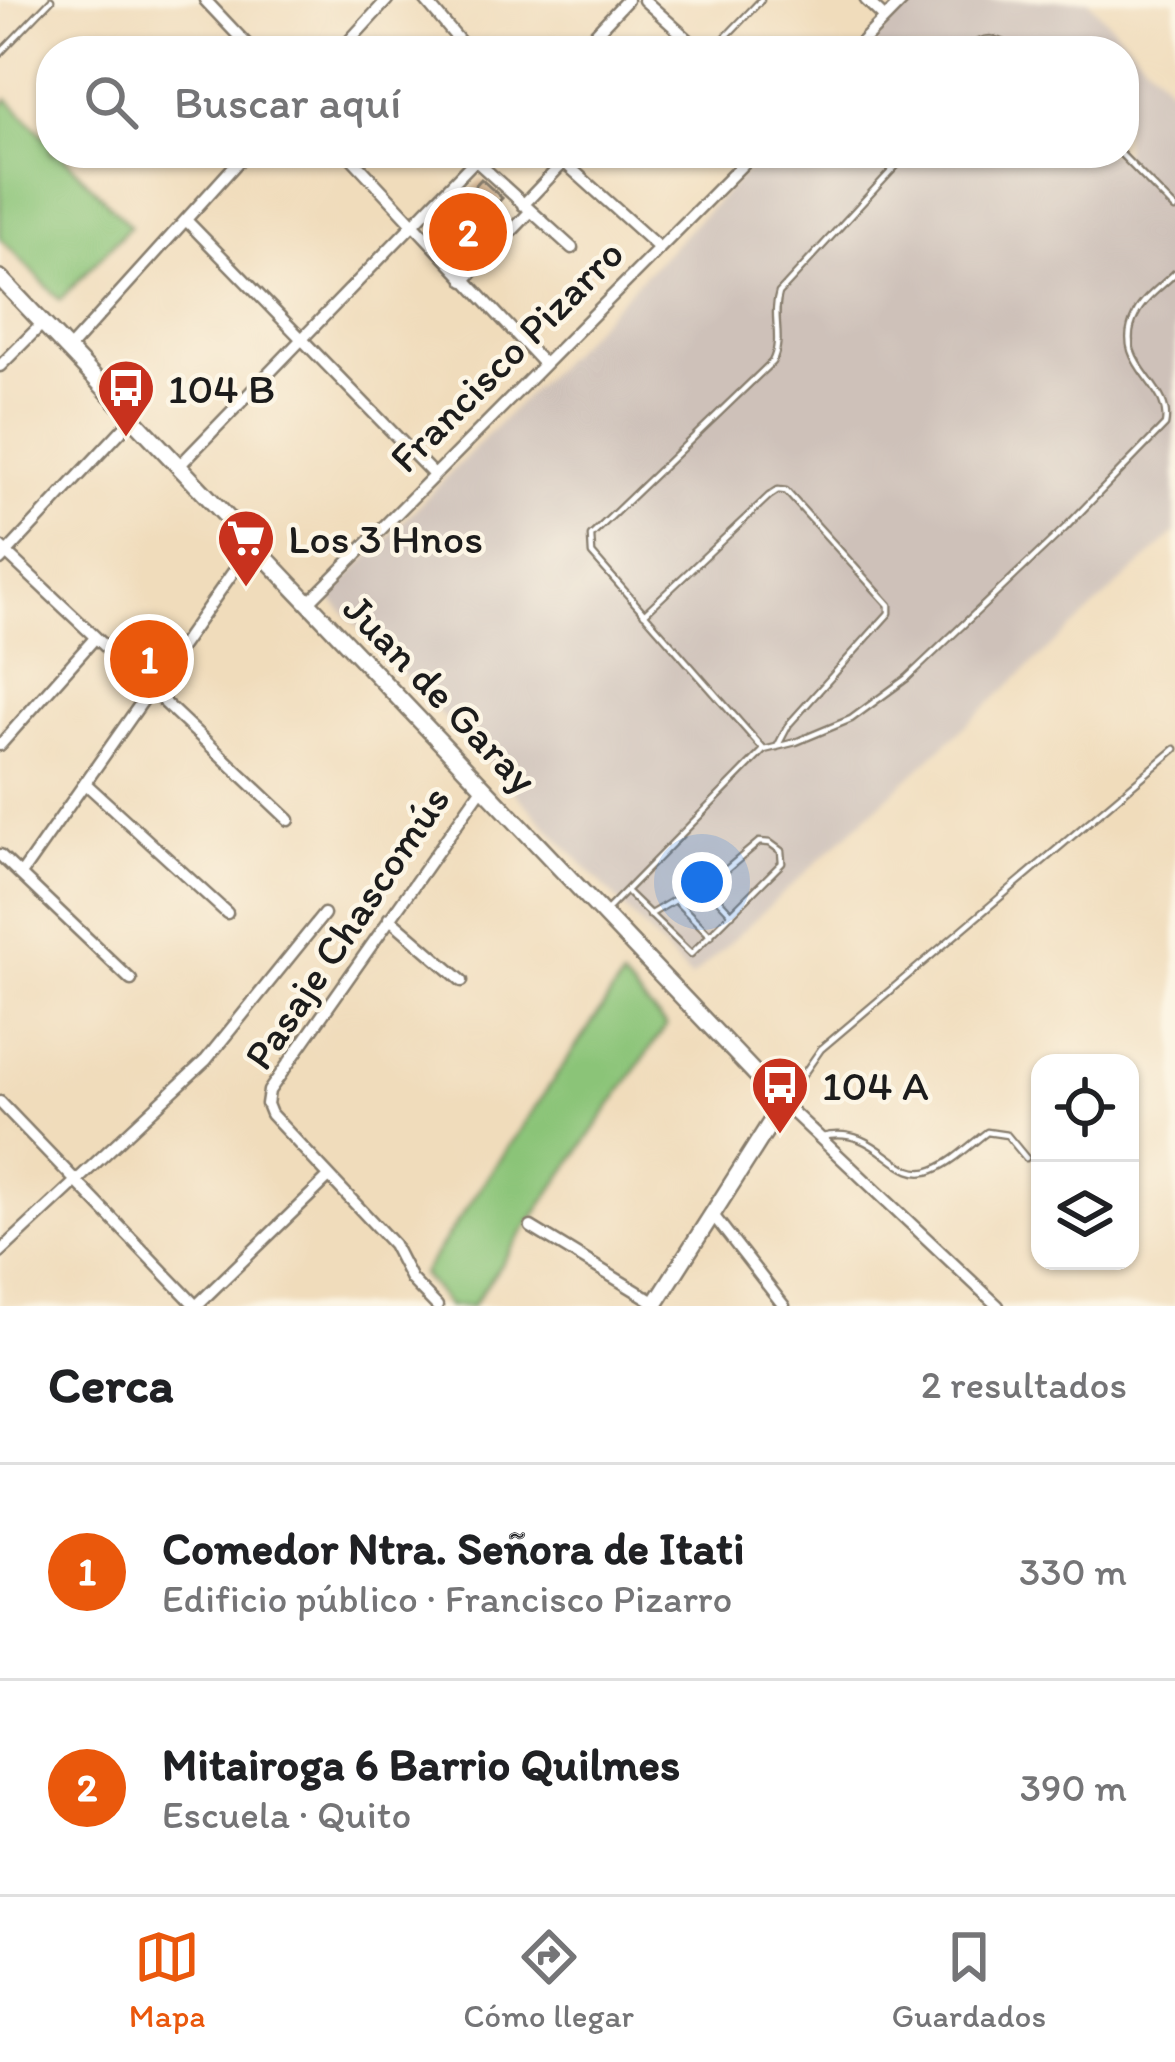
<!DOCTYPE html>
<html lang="es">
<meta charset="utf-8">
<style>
:root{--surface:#fff;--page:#f2f2f2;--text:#202124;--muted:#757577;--line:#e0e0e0;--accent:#ea580c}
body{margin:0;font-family:Itim,sans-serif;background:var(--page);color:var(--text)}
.controls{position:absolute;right:36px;bottom:36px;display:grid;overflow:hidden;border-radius:24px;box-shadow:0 3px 9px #0004}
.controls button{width:108px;height:108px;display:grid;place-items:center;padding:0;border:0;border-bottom:3px solid var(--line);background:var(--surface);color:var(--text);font:60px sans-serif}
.you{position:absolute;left:702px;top:882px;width:42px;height:42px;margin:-30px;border:9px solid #fff;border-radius:50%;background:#1a73e8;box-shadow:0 0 0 18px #1a73e833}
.badge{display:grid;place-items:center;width:78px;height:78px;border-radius:50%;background:var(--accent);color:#fff;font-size:39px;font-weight:700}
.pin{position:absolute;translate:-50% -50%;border:6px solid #fff;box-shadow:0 3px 12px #0006}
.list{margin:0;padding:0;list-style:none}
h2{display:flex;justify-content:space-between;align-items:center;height:156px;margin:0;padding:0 48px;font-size:51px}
h2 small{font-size:39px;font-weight:400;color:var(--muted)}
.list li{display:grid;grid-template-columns:78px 1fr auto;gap:36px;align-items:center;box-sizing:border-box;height:216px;padding:0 48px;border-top:3px solid var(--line)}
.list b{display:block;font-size:45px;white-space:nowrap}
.list p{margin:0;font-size:39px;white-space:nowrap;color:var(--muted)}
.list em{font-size:39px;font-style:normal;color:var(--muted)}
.icon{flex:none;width:66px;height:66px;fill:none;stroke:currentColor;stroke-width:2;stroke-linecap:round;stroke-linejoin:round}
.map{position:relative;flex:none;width:1175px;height:1306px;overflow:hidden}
.search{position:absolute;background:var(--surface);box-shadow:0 3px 9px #0004;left:36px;right:36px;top:36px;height:132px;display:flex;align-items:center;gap:30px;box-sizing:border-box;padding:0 42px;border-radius:48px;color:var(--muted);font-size:45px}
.sheet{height:588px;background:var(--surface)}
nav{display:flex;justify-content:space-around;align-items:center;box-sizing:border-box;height:168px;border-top:3px solid var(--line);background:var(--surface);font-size:33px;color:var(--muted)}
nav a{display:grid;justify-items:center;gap:6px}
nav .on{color:var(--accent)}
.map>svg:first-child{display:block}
.industrial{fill:#cec1b9}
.green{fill:#8bc478;stroke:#54704a;stroke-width:3}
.building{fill:#cfaa85}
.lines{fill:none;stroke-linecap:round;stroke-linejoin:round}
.lane-casing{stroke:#867c6c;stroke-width:9}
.street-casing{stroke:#867c6c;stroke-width:15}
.secondary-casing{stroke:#867c6c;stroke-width:20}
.lane{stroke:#fff;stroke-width:4.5}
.street{stroke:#fff;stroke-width:10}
.secondary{stroke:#fff;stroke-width:15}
.labels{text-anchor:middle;stroke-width:9;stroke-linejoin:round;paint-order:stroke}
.street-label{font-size:42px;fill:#1c1c1c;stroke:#fcf5e5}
.poi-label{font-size:42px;fill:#1c1c1c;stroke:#fcf5e5;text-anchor:start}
</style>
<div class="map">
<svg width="1175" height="1306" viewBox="0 0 1175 1306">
<rect width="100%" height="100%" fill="#fcf5e5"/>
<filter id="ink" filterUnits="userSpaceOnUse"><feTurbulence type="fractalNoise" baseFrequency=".00833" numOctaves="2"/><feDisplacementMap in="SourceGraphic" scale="24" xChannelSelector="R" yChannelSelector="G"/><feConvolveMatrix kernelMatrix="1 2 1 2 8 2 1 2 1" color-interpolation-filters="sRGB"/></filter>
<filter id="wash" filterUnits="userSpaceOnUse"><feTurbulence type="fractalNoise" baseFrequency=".004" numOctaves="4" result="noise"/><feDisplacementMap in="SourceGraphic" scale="48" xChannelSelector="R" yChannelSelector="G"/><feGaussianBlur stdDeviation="2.7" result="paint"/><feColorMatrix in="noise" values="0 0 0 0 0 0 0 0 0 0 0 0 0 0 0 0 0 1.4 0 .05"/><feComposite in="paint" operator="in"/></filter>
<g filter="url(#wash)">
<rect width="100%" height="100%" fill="#f0dcbb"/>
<!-- industrial -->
<path class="industrial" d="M914,0H1088L1175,93V533L691,978L329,597L764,153H1124V51H864Z"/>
<!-- green -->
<path class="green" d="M8,99L51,143V153H60L130,226L60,300L0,238V107Z
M622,979L666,1026L472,1306H448L422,1274Z"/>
<g id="blocks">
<!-- building -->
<path class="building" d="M481,179L502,198L493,208L472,189Z"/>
</g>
</g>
<g filter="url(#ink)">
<use href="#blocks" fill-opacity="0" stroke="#867c6c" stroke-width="3"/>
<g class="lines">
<!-- lane casing -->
<g class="lane-casing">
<path id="lane" d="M712,51L761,0
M967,51C985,33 998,38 1018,51
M0,53L51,0
M1120,153L1175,209
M644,614L769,496L778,490L786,491L889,605V613L789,724L777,747
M764,750L796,742L851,719L907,678L1065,528L1165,425C1174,384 1109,365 1136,314C1143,299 1163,285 1175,273
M626,891L691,954L782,863L781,851L770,843L759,842L707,886
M677,902L711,936
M607,910L764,750L592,554L591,536L772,362C784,339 771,318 779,293L908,153
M649,915L703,883L732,914
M787,1098L821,1049L1175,749
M822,1137C879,1123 896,1186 933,1170C952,1163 971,1144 987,1132L1007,1135L1026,1158"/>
</g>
<!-- street casing -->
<g class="street-casing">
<path id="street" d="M205,0L253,51
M425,0L468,51
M644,0L701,51
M866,0L885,18
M340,51L387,0
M579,51L627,0
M853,51L903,0
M347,153L544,364
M560,153L564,162L658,247
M475,160L572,248
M523,205L564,162
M186,220L434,475
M464,281L530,212
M68,350L246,153
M0,366L42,324
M179,466L482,153
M0,547L289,820
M0,560L133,418
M307,604L754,153
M0,745L95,638
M86,784L227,913
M0,855L131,980
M21,874L252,545
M389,918L462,981
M0,1102L196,1306L329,1177
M783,1103L998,1306
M713,1215L784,1306
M531,1227L656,1303
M0,1252L206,1060L324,914
M437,1306L411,1279L393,1244L271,1114L267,1104L269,1091L482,788"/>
</g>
<!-- secondary casing -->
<g class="secondary-casing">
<path id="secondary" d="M0,278L783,1103L654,1306"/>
</g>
<!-- lane -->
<use href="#lane" class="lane"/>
<!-- street -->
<use href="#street" class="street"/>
<!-- secondary -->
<use href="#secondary" class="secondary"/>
</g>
</g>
<!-- icons -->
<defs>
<g id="bus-pin" transform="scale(3)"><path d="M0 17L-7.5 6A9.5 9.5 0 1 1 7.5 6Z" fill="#c8321e" stroke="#fcf5e5"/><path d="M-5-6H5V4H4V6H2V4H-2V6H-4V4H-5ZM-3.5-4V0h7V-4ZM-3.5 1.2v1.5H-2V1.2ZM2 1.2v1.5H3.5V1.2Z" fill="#fff"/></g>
<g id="supermarket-pin" transform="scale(3)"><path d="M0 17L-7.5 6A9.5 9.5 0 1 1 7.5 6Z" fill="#c8321e" stroke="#fcf5e5"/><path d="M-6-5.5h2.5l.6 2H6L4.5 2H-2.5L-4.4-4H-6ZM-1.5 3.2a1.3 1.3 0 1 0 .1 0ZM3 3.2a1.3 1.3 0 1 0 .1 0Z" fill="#fff"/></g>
</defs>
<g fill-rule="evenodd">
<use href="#bus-pin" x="126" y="388"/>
<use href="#supermarket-pin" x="246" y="538"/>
<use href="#bus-pin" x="780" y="1085"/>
</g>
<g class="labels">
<!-- street labels -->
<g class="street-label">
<text transform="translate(506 355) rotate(-45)" y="15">Francisco Pizarro</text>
<text transform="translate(441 693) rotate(46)" y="15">Juan de Garay</text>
<text transform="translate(346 927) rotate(-56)" y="15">Pasaje Chascomús</text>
</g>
<!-- poi labels -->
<g class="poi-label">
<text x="168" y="403">104 B</text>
<text x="288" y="553">Los 3 Hnos</text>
<text x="822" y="1100">104 A</text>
</g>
</g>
</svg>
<div class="controls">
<button><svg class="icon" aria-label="locate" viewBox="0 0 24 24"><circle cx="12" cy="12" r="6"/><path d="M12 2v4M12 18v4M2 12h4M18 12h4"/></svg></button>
<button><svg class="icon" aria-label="layers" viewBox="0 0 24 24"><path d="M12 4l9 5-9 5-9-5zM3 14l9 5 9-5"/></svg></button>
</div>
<div class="you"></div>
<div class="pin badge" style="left:149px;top:659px">1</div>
<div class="pin badge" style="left:468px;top:232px">2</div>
<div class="search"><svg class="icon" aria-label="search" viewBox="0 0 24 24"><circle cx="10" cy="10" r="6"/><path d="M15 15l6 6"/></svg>Buscar aquí</div>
</div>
<section class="sheet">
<h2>Cerca<small>2 resultados</small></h2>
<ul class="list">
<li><span class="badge">1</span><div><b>Comedor Ntra. Señora de Itati</b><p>Edificio público · Francisco Pizarro</p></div><em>330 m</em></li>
<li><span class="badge">2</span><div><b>Mitairoga 6 Barrio Quilmes</b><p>Escuela · Quito</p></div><em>390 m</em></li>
</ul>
</section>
<nav>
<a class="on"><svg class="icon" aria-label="map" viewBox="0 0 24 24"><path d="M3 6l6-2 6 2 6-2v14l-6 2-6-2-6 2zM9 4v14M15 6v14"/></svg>Mapa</a>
<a><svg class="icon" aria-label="directions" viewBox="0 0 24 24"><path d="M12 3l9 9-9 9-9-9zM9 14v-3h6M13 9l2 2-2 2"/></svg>Cómo llegar</a>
<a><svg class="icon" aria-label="saved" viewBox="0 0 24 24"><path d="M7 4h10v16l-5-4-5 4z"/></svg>Guardados</a>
</nav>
